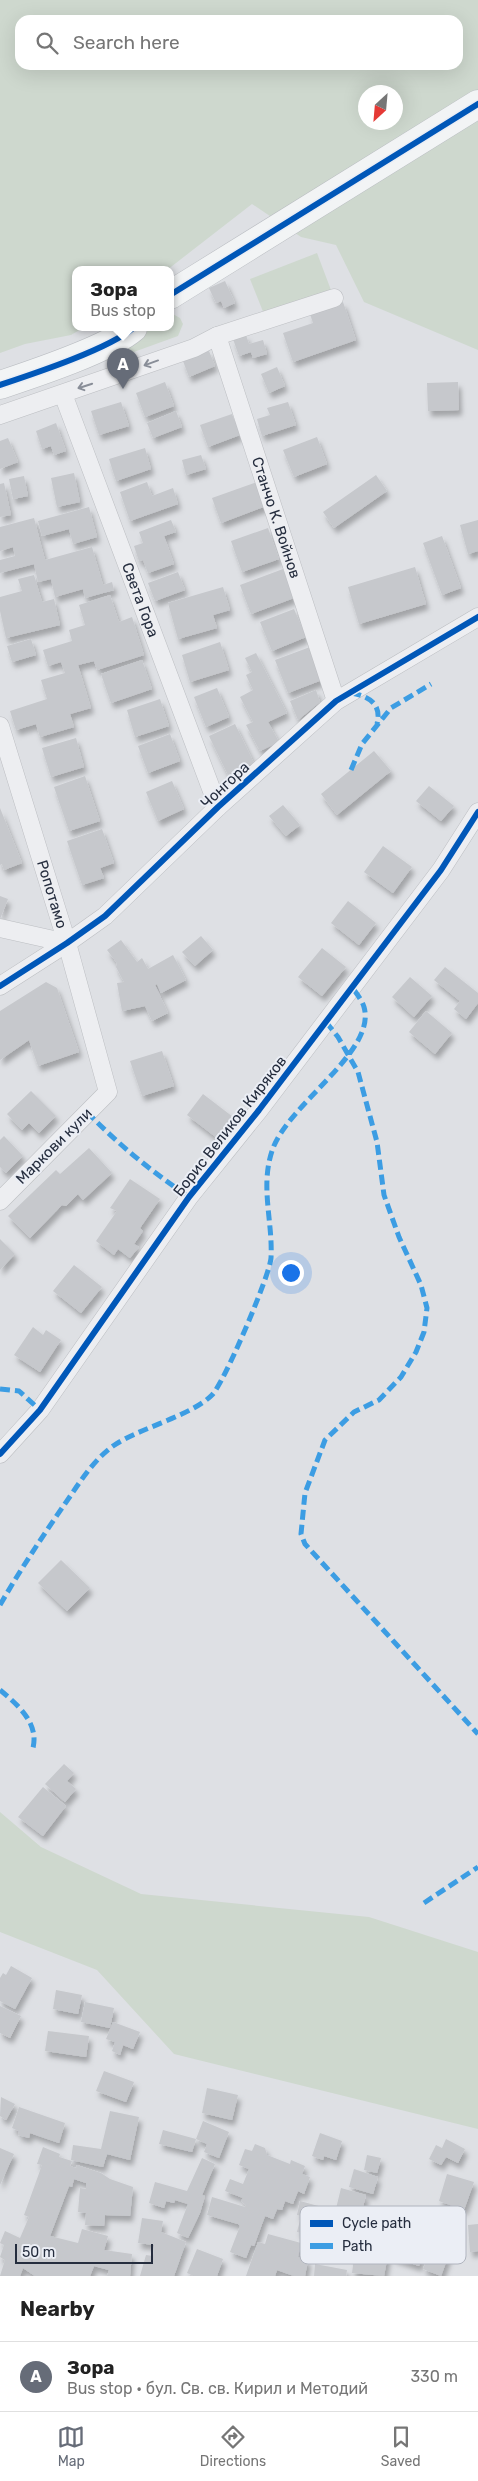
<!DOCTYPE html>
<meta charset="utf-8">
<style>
:root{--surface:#fff;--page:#f6f6f6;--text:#222;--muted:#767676;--line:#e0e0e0;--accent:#666c78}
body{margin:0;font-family:Rubik,sans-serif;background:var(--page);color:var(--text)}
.compass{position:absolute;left:358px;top:85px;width:45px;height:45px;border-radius:50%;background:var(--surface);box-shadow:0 5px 20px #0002;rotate:206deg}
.scale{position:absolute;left:15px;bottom:12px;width:138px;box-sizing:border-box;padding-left:5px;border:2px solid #252d3e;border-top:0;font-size:14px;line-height:18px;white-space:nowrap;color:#252d3e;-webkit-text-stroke:4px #ebeef5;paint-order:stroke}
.you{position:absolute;left:290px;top:1272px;width:18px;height:18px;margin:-12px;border:4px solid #fff;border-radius:50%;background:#1a73e8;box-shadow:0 0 0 8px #1a73e833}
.badge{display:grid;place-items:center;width:32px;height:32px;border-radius:50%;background:var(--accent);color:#fff;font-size:16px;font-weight:700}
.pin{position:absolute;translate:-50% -41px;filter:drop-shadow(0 1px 2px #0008)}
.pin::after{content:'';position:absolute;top:26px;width:18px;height:15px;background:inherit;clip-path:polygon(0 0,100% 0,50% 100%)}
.popup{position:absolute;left:72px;top:266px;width:102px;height:65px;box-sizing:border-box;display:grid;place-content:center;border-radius:10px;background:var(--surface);filter:drop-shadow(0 1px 4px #0005);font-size:16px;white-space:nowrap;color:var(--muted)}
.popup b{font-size:19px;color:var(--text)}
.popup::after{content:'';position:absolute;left:50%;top:100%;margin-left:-10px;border:10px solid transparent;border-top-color:var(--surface)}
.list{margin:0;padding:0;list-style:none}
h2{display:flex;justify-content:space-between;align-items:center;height:65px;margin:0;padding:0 20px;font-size:21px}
h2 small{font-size:16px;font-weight:400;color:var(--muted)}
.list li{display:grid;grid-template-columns:32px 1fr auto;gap:15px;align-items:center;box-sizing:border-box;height:70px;padding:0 20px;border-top:1px solid var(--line)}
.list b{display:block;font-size:19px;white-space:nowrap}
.list p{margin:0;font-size:16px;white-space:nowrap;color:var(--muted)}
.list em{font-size:16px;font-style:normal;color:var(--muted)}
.icon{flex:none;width:28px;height:28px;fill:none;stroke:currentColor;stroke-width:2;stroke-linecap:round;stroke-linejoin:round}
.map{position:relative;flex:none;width:478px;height:2276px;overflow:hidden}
.search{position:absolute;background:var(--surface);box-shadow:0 5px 20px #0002;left:15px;right:15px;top:15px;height:55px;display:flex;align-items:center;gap:12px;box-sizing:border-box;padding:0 18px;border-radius:15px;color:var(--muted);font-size:19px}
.sheet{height:135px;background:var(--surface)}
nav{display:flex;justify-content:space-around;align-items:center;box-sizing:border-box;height:70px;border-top:1px solid var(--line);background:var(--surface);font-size:14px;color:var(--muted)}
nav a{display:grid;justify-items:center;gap:2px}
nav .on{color:var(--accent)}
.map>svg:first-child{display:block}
.green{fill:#ced8ce;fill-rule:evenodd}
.building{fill:#c6c8cc;filter:url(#shadow)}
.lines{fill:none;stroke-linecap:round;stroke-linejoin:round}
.street-casing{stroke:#bcbec2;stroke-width:19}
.primary-casing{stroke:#babdc2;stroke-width:29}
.street{stroke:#edeef1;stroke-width:18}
.primary{stroke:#f2f4f5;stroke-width:28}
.quiet{stroke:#3c9de3;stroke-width:5;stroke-dasharray:10 5;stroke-linecap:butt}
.cycleway-casing{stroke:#ebeef5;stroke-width:9}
.cycleway{stroke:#0057b8;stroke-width:6}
.oneway{stroke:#898e98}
.labels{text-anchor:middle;stroke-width:4;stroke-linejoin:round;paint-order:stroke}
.street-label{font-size:15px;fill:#252d3e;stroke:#ebeef5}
.key{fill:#ebeef5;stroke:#b0b4be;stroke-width:1}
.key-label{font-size:14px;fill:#252d3e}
</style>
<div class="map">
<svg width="478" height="2276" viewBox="0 0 478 2276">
<defs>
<filter id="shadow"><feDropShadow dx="3" dy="5.5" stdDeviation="2.5" flood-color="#0004"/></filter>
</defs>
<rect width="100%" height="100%" fill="#dee0e4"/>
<!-- green -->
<path class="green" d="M0,0H478V350L364,302L336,245L301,237L252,204L167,270H76V328H83L71,335L25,344L0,353ZM20,20H458V65H20ZM366,92H396V122H366Z
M317,253L334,298L266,319L250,279Z
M171,313L180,318L183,324L178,336L131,353L127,343L138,338L149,328H170Z
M0,1812L41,1847L141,1894L369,1917L478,1952V2129L174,2054L97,1970L0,1932Z"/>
<!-- building -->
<path class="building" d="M225,281L235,303L224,308L221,301L216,303L209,288Z
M343,302L356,340L293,362L283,333L313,323L310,314Z
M246,335L249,344L263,340L267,354L253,358L251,352L239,356L233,339Z
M209,351L215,366L189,377L183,361Z
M277,367L285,386L269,393L261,374Z
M165,382L174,406L145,417L136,393Z
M458,382L459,410L428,411L427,383Z
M121,402L129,426L99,435L91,411Z
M288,402L296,425L262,436L257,419L270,415L267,408Z
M176,411L182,427L153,438L147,423Z
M232,414L240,435L208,447L200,425Z
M56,423L66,451L54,455L51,446L42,449L36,431Z
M317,437L327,464L294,477L283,450Z
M8,438L18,462L0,469V441Z
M145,448L151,469L116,481L109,459Z
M201,455L206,469L186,475L182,460Z
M74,473L80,502L57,507L51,478Z
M376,475L387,491L334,528L323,512Z
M24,476L28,496L13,499L9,479Z
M147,482L152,496L173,488L178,504L130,521L120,492Z
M257,482L266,506L221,523L212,498Z
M4,483L11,515L0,517V484Z
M89,507L97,537L73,544L69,529L42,536L38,521Z
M34,518L45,560L92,547L103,585L112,582L114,590L85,598L83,589L55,597L51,579L38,582L34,564L0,573V560L15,556L13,547L0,551V527Z
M171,520L176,532L164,536L174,564L148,573L143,560L139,561L134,546L143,543L139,532Z
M478,520V551L468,554L460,525Z
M268,528L279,559L242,572L231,541Z
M442,536L461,588L442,595L423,543Z
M415,567L426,604L359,624L348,587Z
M283,569L294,598L251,614L240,585Z
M178,572L185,590L155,601L148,583Z
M34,575L42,602L54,599L60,625L6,638L0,611V597L22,591L18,579Z
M223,587L230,610L213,615L217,628L178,639L168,603Z
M110,595L119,622L132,617L144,655L97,670L94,661L78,665L91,708L70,714L74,727L40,737L36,724L16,730L10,711L47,699L41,680L65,673L61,662L48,666L43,650L72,641L69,630L85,625L79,605Z
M294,609L306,637L272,651L260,622Z
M31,639L36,655L12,662L7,646Z
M220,642L229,670L190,682L182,655Z
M310,647L322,680L288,693L275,660Z
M256,653L287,713L268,722L279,742L260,751L246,725L253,722L240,697L253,690L246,675L252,672L245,658Z
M142,660L152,689L111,703L101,674Z
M217,688L229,717L206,727L194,697Z
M316,690L320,702L298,720L290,701Z
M160,699L169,726L135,737L127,710Z
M235,724L254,763L228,775L209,736Z
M170,734L180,761L148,773L138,746Z
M76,738L84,767L51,777L42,748Z
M374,751L391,771L337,815L321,794Z
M85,776L100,821L69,831L54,787Z
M172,781L184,809L158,821L146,792Z
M429,786L454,806L441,821L416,801Z
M283,805L300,825L286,836L269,816Z
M0,808L22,863L4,870L2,864L0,865Z
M102,829L114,863L100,868L104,878L82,885L67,841Z
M383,846L412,867L393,893L364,872Z
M0,896L8,899L0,919Z
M348,901L376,923L359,945L331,923Z
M201,936L213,950L195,966L182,952Z
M121,940L137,962L142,958L148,969L173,955L186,980L161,993L157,984L155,985L168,1013L152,1021L145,1006L122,1011L117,983L124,982L116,967L117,963L107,950Z
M322,948L346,967L322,996L298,977Z
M445,967L478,993V1003L466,1019L454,1009L460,1001L434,980Z
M410,977L432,996L414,1017L392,997Z
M46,982L57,988L79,1052L38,1066L29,1040L0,1060V1011Z
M426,1011L452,1033L435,1054L409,1032Z
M162,1051L174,1086L142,1096L130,1061Z
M31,1091L56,1116L39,1133L29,1123L22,1130L7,1114Z
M203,1094L233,1117L217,1138L187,1115Z
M4,1136L23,1156L6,1173L0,1167V1140Z
M89,1148L112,1173L83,1200L78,1194L66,1206L62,1205L30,1238L8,1216L56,1170L60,1174Z
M130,1179L160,1199L140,1228L143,1231L134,1244L139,1247L130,1258L118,1249L114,1255L96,1241L117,1211L110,1208Z
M0,1239L15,1254L0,1270Z
M74,1265L102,1287L81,1313L53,1291Z
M33,1327L43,1335L46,1330L61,1340L40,1372L14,1355Z
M61,1560L90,1588L67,1611L38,1583Z
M64,1764L74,1773L67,1781L76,1789L65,1802L45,1784Z
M43,1787L66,1806L43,1836L18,1817Z
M11,1966L32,1978L15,2009L0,2001V1978L3,1973L6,1975Z
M56,1990L82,1995L78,2014L53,2009Z
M85,2002L114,2008L110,2028L81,2022Z
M0,2006L21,2016L10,2038L0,2033Z
M113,2022L140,2032L133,2049L123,2045L120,2055L112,2051L115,2042L106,2039Z
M48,2031L89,2036L86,2057L45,2051Z
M104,2071L134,2082L126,2102L96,2091Z
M207,2088L238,2095L232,2120L202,2113Z
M1,2097L15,2104L6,2120L0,2116Z
M19,2107L65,2123L59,2143L30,2133L29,2138L18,2135L19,2131L12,2128Z
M110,2111L139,2117L130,2160L107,2154L103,2167L71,2160L73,2145L101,2149Z
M203,2121L229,2132L219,2158L204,2152L207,2144L196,2139Z
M163,2130L196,2139L192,2152L159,2144Z
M320,2133L342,2141L336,2160L324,2156L323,2160L312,2156Z
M446,2139L465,2149L458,2163L446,2157L441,2165L429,2159L436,2145L442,2148Z
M255,2144L265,2148L267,2155L290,2164L291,2160L305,2166L302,2174L310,2177L304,2194L298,2191L293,2204L285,2201L282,2210L277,2209L273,2219L265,2216L254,2246L251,2245L246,2258L230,2252L240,2226L238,2224L207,2215L212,2197L245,2207L246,2205L241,2201L243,2198L225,2191L230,2179L243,2184L249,2169L239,2165L245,2149L252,2151Z
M43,2147L60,2154L59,2157L72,2161L70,2166L76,2168L77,2165L101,2173L110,2179L133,2187L130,2216L105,2215L104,2226L85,2225L86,2213L78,2212L80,2188L86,2189V2183L74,2179L72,2187L69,2186L50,2236L78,2243L82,2229L108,2236L104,2250L132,2254L130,2276H107L109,2270L94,2266L90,2276H35L23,2268L20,2276H0L5,2260L0,2257L4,2245L0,2243L5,2231L20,2238L29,2217L24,2215L42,2165L37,2164Z
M0,2148L14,2154L0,2185Z
M367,2155L381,2158L377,2173L364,2170Z
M202,2158L215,2164L202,2195L205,2196L200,2213L188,2238L177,2233L188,2204L175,2200L174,2203L166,2201L164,2208L149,2203L155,2182L187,2191Z
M354,2169L378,2177L373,2194L349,2187Z
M447,2174L474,2182L464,2210L439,2201Z
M341,2188L366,2195L358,2227L346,2224L347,2221L334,2217Z
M300,2201L322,2207L315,2237L297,2232L301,2216L297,2215Z
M405,2217L432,2226L419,2266L392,2257Z
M142,2218L163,2221L161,2232L186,2242L174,2276H140L146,2255L153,2256L154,2245L138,2243Z
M441,2224L458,2230L441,2276L423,2269Z
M478,2224V2251L470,2252L468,2225Z
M268,2234L301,2243L298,2257L308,2260L305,2276H294L277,2270L275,2276H246L258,2242L265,2244Z
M357,2236L390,2244L384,2276L352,2273Z
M197,2249L223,2259L217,2276H194L187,2273Z
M315,2264L347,2270L346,2276H314Z"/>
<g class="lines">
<!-- street casing -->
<g class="street-casing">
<g id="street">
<path id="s1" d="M217,336L336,701"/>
<path id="s2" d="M63,394L218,807"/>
<path d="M0,415L194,348L217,336L334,298"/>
<path id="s3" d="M0,726L67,943L108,1092L0,1201"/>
<path d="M0,928L67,943"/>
<path d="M0,986L67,943L105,916L218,807L336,701L478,617"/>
<path d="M0,1454L40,1410L189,1197L259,1110L441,870L478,812"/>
</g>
</g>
<!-- primary casing -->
<g class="primary-casing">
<path id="primary" d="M170,295L478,104
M0,385C33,374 109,349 133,328"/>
</g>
<!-- street -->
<use href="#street" class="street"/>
<!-- primary -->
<use href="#primary" class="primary"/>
<!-- quiet -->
<path class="quiet" d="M351,693C369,696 382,704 377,724
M351,770L362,744L391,708L431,684
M326,1022L338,1037L358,1072L377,1142L384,1195L399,1237L421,1285L427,1308L424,1332L416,1352L401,1377L379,1400L354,1412L325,1440L305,1493L301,1534L305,1544L478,1734
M87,1112C120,1146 151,1171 189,1197
M0,1389L19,1391L40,1410
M0,1605C19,1572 40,1540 62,1508C77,1487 91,1462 113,1446C139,1428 191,1416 212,1395C224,1383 270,1275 271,1258C273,1222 260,1187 272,1151C287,1104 377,1052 364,1007C362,1000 356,993 352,987
M0,1690C18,1705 39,1723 33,1748
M424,1903L478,1867"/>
<!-- cycleway casing -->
<g class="cycleway-casing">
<path id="cycleway" d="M170,295L478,104
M0,385C33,374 109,349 133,328
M0,986L67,943L105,916L218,807L336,701L478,617
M0,1454L40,1410L189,1197L259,1110L441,870L478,812"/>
</g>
<!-- cycleway -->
<use href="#cycleway" class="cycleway"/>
</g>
<!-- one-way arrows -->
<defs><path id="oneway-shaft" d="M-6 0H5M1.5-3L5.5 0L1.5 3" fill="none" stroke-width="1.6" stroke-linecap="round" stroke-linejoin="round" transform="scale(1.25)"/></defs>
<g class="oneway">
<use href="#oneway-shaft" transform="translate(151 363) rotate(160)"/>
<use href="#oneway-shaft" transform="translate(85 386) rotate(162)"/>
</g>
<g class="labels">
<!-- street labels -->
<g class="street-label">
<text dy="5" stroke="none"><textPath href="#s1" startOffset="191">Станчо К. Войнов</textPath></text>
<text dy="5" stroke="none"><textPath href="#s2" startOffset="220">Света Гора</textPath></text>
<text transform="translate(225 785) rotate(-43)" y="5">Чонгора</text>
<text dy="5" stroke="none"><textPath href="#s3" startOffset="176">Ропотамо</textPath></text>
<text transform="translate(230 1126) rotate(-52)" y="5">Борис Великов Киряков</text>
<text transform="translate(54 1146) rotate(-45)" y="5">Маркови кули</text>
</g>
</g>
<!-- legend -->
<rect x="300" y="2206" width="166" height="58" rx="8" class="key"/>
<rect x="310" y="2220" width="23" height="7" fill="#0057b8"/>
<rect x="310" y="2243" width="23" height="6" fill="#3c9de3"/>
<g class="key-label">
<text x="342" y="2228">Cycle path</text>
<text x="342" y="2251">Path</text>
</g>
</svg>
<svg class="compass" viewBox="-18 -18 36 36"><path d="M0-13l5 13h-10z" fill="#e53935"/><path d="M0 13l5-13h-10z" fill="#767676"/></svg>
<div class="scale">50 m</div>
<div class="you"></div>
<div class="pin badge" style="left:123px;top:389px">A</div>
<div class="popup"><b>Зора</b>Bus stop</div>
<div class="search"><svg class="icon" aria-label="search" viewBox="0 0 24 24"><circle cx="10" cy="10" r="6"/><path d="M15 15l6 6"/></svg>Search here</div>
</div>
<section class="sheet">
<h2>Nearby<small></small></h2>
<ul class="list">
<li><span class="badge">A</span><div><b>Зора</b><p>Bus stop · бул. Св. св. Кирил и Методий</p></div><em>330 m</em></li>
</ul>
</section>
<nav>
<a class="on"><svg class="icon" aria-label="map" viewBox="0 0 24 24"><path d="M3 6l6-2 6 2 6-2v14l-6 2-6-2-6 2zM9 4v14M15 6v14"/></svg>Map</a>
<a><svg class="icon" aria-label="directions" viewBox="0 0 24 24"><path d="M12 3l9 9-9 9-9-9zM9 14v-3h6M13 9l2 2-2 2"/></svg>Directions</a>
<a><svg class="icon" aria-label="saved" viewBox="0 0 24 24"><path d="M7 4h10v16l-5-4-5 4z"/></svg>Saved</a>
</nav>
